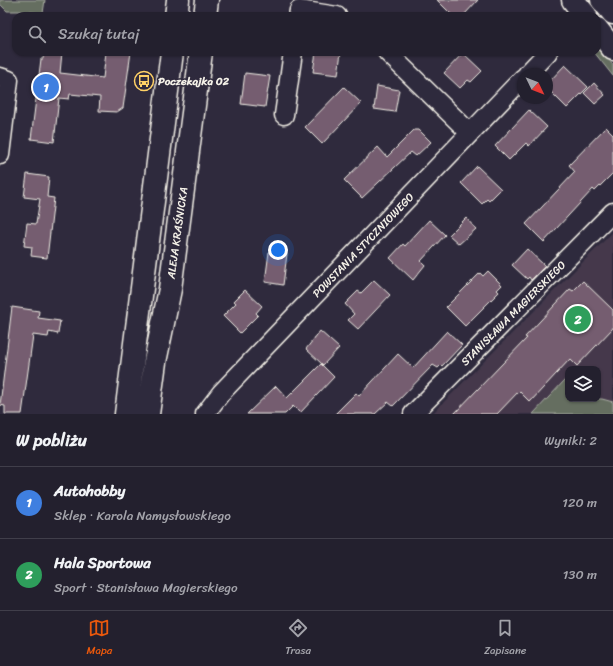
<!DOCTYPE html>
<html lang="pl">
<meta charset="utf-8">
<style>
:root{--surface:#23202e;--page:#2b2836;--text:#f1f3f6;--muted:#a3a3aa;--line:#403e4a;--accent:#ea580c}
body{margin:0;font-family:Sriracha,sans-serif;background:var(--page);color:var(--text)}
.controls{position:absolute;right:12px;bottom:12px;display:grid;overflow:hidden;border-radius:8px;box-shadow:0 1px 3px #0004}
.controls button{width:36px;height:36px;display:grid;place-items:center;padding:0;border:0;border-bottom:1px solid var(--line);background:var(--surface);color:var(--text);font:20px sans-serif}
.compass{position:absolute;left:517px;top:68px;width:36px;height:36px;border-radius:50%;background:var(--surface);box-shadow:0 1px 3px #0004;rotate:133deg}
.you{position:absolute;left:278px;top:250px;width:14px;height:14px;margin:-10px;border:3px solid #fff;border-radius:50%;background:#1a73e8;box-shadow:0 0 0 6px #1a73e833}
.badge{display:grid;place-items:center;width:26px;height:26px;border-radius:50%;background:var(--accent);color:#fff;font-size:13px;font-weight:700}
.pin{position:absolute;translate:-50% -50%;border:2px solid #fff;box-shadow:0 1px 4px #0006}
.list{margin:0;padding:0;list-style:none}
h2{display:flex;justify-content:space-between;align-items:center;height:52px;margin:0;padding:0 16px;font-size:17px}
h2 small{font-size:13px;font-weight:400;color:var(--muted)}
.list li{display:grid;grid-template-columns:26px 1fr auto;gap:12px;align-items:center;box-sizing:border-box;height:72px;padding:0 16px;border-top:1px solid var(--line)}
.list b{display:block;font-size:15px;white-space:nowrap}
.list p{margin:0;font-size:13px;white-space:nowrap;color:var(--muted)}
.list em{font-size:13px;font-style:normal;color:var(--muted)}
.icon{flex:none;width:22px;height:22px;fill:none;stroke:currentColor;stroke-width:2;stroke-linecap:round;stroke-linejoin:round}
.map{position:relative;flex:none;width:613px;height:414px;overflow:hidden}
.search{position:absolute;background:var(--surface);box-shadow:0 1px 3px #0004;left:12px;right:12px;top:12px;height:44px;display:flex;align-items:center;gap:10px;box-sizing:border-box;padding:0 14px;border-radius:12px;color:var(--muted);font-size:15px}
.sheet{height:196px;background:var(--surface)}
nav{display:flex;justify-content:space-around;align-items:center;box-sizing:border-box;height:56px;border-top:1px solid var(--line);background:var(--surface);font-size:11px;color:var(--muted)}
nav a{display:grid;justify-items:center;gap:2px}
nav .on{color:var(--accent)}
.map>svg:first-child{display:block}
.built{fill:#44394c;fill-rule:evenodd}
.green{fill:#656e61;stroke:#acb0a4}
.building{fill:#755d70;stroke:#f4f1e8}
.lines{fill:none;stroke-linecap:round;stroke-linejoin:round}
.minor-casing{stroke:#f4f1e8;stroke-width:21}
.major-casing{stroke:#f4f1e8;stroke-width:25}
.minor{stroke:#2f2a3d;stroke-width:18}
.major{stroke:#2f2a3d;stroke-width:22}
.labels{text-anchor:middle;stroke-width:3;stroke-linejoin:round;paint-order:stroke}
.poi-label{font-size:11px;font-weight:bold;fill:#f4f1e8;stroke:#2f2a3d;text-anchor:start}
.street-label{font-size:11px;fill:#f4f1e8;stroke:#2f2a3d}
</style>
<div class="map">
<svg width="613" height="414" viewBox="0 0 613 414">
<rect width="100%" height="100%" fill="#2f2a3d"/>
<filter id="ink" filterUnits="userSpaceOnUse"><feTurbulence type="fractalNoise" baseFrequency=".025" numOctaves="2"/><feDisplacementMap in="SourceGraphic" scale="8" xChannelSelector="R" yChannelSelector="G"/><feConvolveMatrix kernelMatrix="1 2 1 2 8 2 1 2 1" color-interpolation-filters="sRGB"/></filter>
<g filter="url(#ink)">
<!-- built -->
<path class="built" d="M613,232V414H432L557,288ZM568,369H598V399H568Z"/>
<!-- green -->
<path class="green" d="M0,0H45L43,13L21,11H7L0,4Z
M597,45L613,65V76L594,52H597Z
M565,380L568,383V399H602L613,402V414H533Z"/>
<!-- building -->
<path class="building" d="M437,0H478L463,16H453Z
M44,52H62L60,73L103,78L106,52H131L123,108L117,112L99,111L100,97L70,94L69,99L59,98L54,142L31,139L41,59H43Z
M316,52H341L338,75L313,72Z
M463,53L482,71L471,82L468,80L460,88L444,73Z
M565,65L588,87L567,108L547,88V84Z
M245,73L270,76L265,107L241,104Z
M594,83L605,95L595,104L584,93Z
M377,86L399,90L395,112L374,109Z
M344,87L361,103L322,144L305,127Z
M529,110L547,127L529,146L526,143L509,160L495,146Z
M606,127L613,134V173L595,191L593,189L544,242L526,224L575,172L569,165Z
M414,130H419L431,142L416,156L411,152L362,198L344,180L378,147L387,157Z
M477,166L501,189L489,201L487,199L482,204L461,183Z
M27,174L49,177L47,197L54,198L47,258L31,256L32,247L24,246L27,223L36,224L40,199L24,197Z
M466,218L476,229L459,244L449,235Z
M429,220L445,235L421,261L425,265L413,280L390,258L403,244L405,246Z
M527,249L545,266L531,280L529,277L527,279L512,265Z
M269,252L287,254L283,285L265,282Z
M488,271L502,285L497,290L499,292L465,326L446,307L480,273L483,276Z
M374,280L390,295L358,329L348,320L354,314L345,304L358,291L361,293Z
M583,281L613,310V328L577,366L570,359L530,402L519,391L497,414H454L527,338L525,337L570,289L573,291Z
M245,290L262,306L256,313L258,315L240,333L223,316L236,303L234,301Z
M12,307L39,311L38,318L60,321L58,334L49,332L48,337L33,335L22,414H5V406L0,405Z
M320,331L339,348L323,365L306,349Z
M447,331L462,345L442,366L441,365L438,368L433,365L393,406L388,402L375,414H335L356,393L359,396L398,354L413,368Z
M321,364L334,377L300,413L293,406L285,414H247L276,386L287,398Z"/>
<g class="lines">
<!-- minor casing -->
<g class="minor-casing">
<path id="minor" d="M298,16L299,10L337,16
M387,52L470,133
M527,74L548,52
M0,77L9,80L0,155
M284,115L293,52
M205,414L221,393L523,78
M413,414L613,212"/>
</g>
<!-- major casing -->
<g class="major-casing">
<path id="major" d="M573,0L586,16
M602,0L613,13
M176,16L178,0
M205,16L207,0
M597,29L613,49
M126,414L172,52
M148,414L155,362L170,289L201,52"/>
</g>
<!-- minor -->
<use href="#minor" class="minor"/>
<!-- major -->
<use href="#major" class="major"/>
</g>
</g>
<!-- icons -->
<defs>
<g id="bus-ring" transform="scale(1)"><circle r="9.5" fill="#2f2a3d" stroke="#ffd166" stroke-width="1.5"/><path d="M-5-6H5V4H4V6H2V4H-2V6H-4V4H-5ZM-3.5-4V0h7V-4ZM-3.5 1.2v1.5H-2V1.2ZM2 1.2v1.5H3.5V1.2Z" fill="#ffd166"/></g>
</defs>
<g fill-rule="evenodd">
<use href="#bus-ring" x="144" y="81"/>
</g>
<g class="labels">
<!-- poi labels -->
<g class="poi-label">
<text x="158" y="85">Poczekajka 02</text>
</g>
<!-- street labels -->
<g class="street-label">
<text transform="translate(177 233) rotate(-82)" y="4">ALEJA KRAŚNICKA</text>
<text transform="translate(363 245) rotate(-46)" y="4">POWSTANIA STYCZNIOWEGO</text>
<text transform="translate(513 313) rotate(-45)" y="4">STANISŁAWA MAGIERSKIEGO</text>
</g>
</g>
</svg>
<div class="controls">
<button><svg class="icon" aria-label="layers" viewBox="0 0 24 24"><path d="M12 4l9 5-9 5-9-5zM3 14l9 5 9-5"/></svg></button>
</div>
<svg class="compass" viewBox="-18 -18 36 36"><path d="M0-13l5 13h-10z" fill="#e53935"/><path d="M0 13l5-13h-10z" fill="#a3a3aa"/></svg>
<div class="you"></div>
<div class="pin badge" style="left:46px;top:87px;background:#3f7fe0">1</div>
<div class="pin badge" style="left:578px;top:319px;background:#2e9e5b">2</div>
<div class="search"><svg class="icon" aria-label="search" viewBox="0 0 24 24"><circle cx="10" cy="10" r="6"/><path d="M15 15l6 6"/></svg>Szukaj tutaj</div>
</div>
<section class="sheet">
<h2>W pobliżu<small>Wyniki: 2</small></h2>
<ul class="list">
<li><span class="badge" style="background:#3f7fe0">1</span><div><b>Autohobby</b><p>Sklep · Karola Namysłowskiego</p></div><em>120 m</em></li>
<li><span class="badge" style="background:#2e9e5b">2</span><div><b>Hala Sportowa</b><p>Sport · Stanisława Magierskiego</p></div><em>130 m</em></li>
</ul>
</section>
<nav>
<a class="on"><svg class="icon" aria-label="map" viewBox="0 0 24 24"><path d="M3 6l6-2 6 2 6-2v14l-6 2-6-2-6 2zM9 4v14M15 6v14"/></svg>Mapa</a>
<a><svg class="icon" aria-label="directions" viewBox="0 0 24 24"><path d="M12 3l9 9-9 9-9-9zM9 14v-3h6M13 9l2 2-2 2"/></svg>Trasa</a>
<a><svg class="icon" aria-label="saved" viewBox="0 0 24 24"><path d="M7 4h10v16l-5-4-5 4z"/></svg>Zapisane</a>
</nav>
